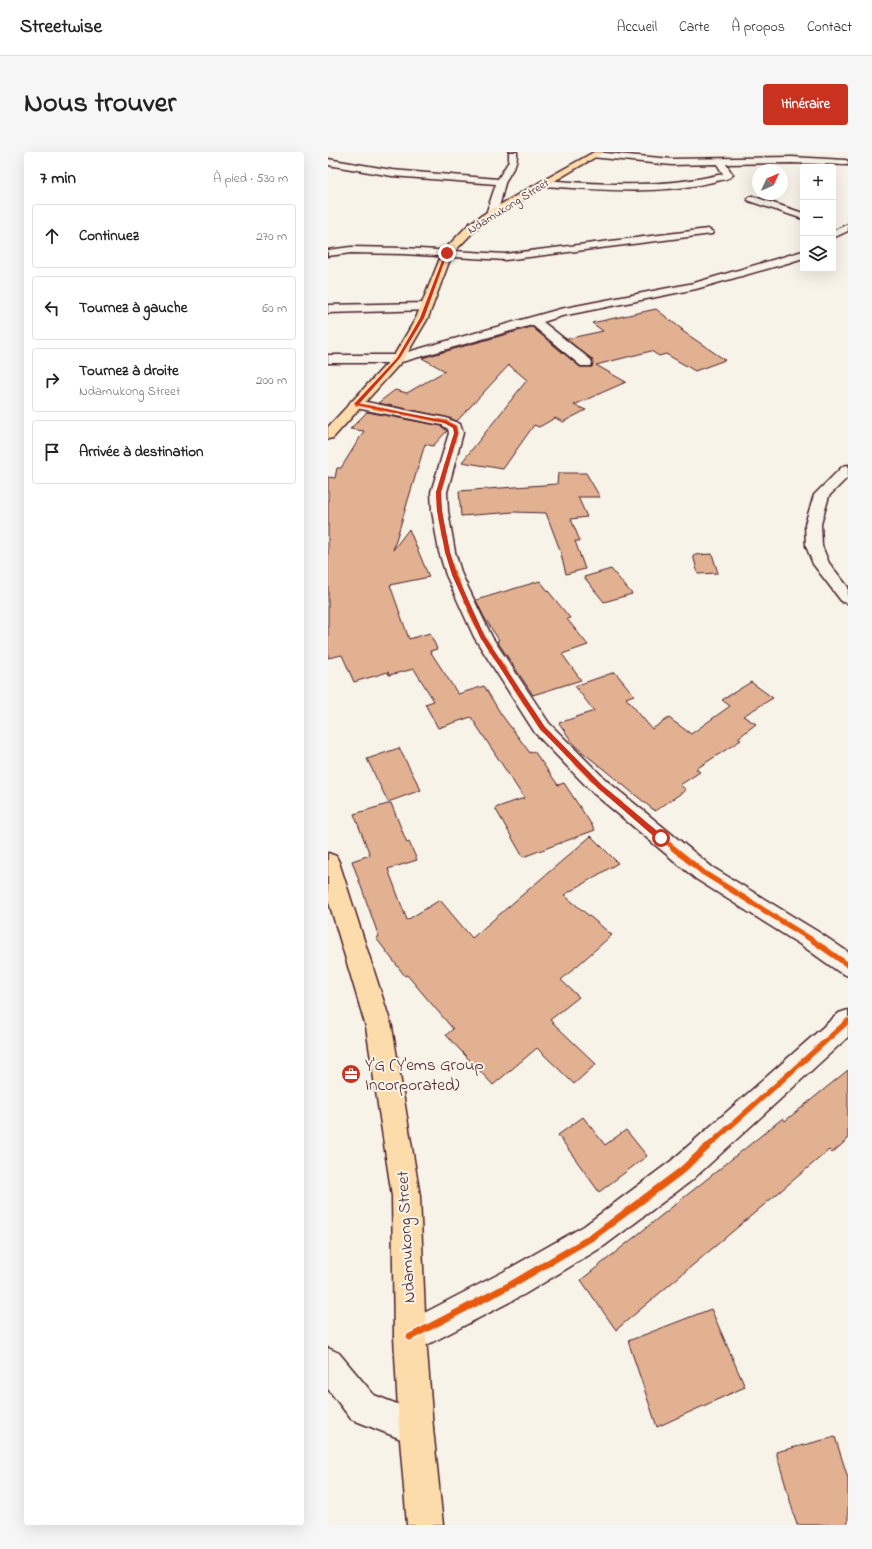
<!DOCTYPE html>
<html lang="fr">
<meta charset="utf-8">
<style>
:root{--surface:#fff;--page:#f6f6f6;--text:#222;--muted:#767676;--line:#e0e0e0;--accent:#c8321e}
body{margin:0;font-family:"Indie Flower",sans-serif;background:var(--page);color:var(--text)}
.controls{position:absolute;right:12px;top:12px;display:grid;overflow:hidden;border-radius:4px;box-shadow:0 4px 16px #0002}
.controls button{width:36px;height:36px;display:grid;place-items:center;padding:0;border:0;border-bottom:1px solid var(--line);background:var(--surface);color:var(--text);font:20px sans-serif}
.compass{position:absolute;left:424px;top:12px;width:36px;height:36px;border-radius:50%;background:var(--surface);box-shadow:0 4px 16px #0002;rotate:46deg}
.stop{position:absolute;width:12px;height:12px;margin:-9px;border:3px solid #c8321e;border-radius:50%;background:#fff}
.stop.end{background:#c8321e;border-color:#fff;box-shadow:0 1px 4px #0008}
.list{margin:0;padding:0;list-style:none}
h2{display:flex;justify-content:space-between;align-items:center;height:52px;margin:0;padding:0 16px;font-size:17px}
h2 small{font-size:13px;font-weight:400;color:var(--muted)}
.list li{display:grid;grid-template-columns:26px 1fr auto;gap:12px;align-items:center;box-sizing:border-box;height:64px;margin:0 8px 8px;padding:0 8px;border:1px solid var(--line);border-radius:4px}
.list b{display:block;font-size:15px;white-space:nowrap}
.list p{margin:0;font-size:13px;white-space:nowrap;color:var(--muted)}
.list em{font-size:13px;font-style:normal;color:var(--muted)}
.icon{flex:none;width:22px;height:22px;fill:none;stroke:currentColor;stroke-width:2;stroke-linecap:round;stroke-linejoin:round}
.map{position:relative;flex:none;width:520px;height:1373px;overflow:hidden;border-radius:4px}
header{display:flex;align-items:center;gap:24px;box-sizing:border-box;height:56px;padding:0 20px;background:var(--surface);border-bottom:1px solid var(--line)}
header strong{font-size:19px}
nav{display:flex;gap:22px;margin-inline-start:auto;font-size:14px}
.intro{display:flex;align-items:center;justify-content:space-between;box-sizing:border-box;height:96px;padding:0 24px}
h1{margin:0;font-size:28px}
.button{padding:10px 18px;border-radius:4px;background:var(--accent);color:#fff;font-size:14px;font-weight:700}
main{display:flex;gap:24px;padding:0 24px}
aside{flex:1;background:var(--surface);border-radius:4px;box-shadow:0 4px 16px #0002}
.map>svg:first-child{display:block}
.building{fill:#e1b192;stroke:#4a1f2b}
.lines{fill:none;stroke-linecap:round;stroke-linejoin:round}
.minor-casing{stroke:#4a1f2b;stroke-width:3}
.major-casing{stroke:#4a1f2b;stroke-width:3}
.minor{fill:#f7f3e8;fill-rule:evenodd}
.major{fill:#fddcac;fill-rule:evenodd}
.cycleway-far4-casing{stroke:#f7f3e8;stroke-width:4.5}
.cycleway-far3-casing{stroke:#f7f3e8;stroke-width:5.5}
.cycleway-far2-casing{stroke:#f7f3e8;stroke-width:6}
.cycleway-far1-casing{stroke:#f7f3e8;stroke-width:8}
.cycleway-casing{stroke:#f7f3e8;stroke-width:10}
.cycleway-far4{stroke:#e8590c;stroke-width:3}
.cycleway-far3{stroke:#e8590c;stroke-width:3.5}
.cycleway-far2{stroke:#e8590c;stroke-width:4.5}
.cycleway-far1{stroke:#e8590c;stroke-width:5.5}
.cycleway{stroke:#e8590c;stroke-width:7}
.route{fill:#c8321e}
.labels{text-anchor:middle;stroke-width:4;stroke-linejoin:round;paint-order:stroke}
.far-street-label{font-size:12px;fill:#4a1f2b;stroke:#f7f3e8}
.near-poi-label{font-size:17px;fill:#4a1f2b;stroke:#f7f3e8;text-anchor:start}
.near-street-label{font-size:17px;fill:#4a1f2b;stroke:#f7f3e8}
</style>
<header>
<strong>Streetwise</strong>
<nav><a>Accueil</a><a>Carte</a><a>À propos</a><a>Contact</a></nav>
</header>
<div class="intro"><h1>Nous trouver</h1><a class="button">Itinéraire</a></div>
<main>
<aside>
<h2>7 min<small>À pied · 530 m</small></h2>
<ul class="list">
<li><svg class="icon" aria-label="ahead" viewBox="0 0 24 24"><path d="M12 20V5M6 11l6-6 6 6"/></svg><div><b>Continuez</b></div><em>270 m</em></li>
<li><svg class="icon" aria-label="left" viewBox="0 0 24 24"><path d="M17 20v-9H6M10 6l-5 5 5 5"/></svg><div><b>Tournez à gauche</b></div><em>60 m</em></li>
<li><svg class="icon" aria-label="right" viewBox="0 0 24 24"><path d="M7 20v-9h11M14 6l5 5-5 5"/></svg><div><b>Tournez à droite</b><p>Ndamukong Street</p></div><em>200 m</em></li>
<li><svg class="icon" aria-label="arrive" viewBox="0 0 24 24"><path d="M6 21V4h12l-3 4 3 4H6"/></svg><div><b>Arrivée à destination</b></div></li>
</ul>
</aside>
<div class="map">
<svg width="520" height="1373" viewBox="0 0 520 1373">
<rect width="100%" height="100%" fill="#f7f3e8"/>
<filter id="ink" filterUnits="userSpaceOnUse"><feTurbulence type="fractalNoise" baseFrequency=".025" numOctaves="2"/><feDisplacementMap in="SourceGraphic" scale="8" xChannelSelector="R" yChannelSelector="G"/><feConvolveMatrix kernelMatrix="1 2 1 2 8 2 1 2 1" color-interpolation-filters="sRGB"/></filter>
<g filter="url(#ink)">
<!-- building -->
<path class="building" d="M328,157L355,178H353L397,208L367,219L338,202L331,204L323,199L268,213L298,230L246,253L258,258L235,270L227,266L211,275L206,273L175,317L134,310L199,228L181,213L129,269L118,265L50,251L67,238L79,241L117,219L94,206L204,175L252,215H264L265,211L264,207L238,187L275,179L264,171Z
M39,260L113,274L119,279L105,294L97,292L65,398L81,377L101,425L62,433L81,487L102,481L109,497L102,499L130,542L156,534L173,562L202,601L206,599L230,633L236,631L267,678L195,705L167,656L196,646L143,565L110,576L97,552L106,549L86,517L61,523L60,520L26,530L14,503L0,506V325L7,326L9,316H13L36,279L22,277Z
M230,321H258L272,345H250L259,365L243,367L252,389H247L257,417L238,422L232,398L218,361L186,360L133,364L131,339L229,332Z
M384,402L390,421L370,422L365,403Z
M283,417L304,442L276,450L256,425Z
M212,429L242,466L239,467L260,493L234,502L253,528L205,543L169,489L171,488L156,465L148,448Z
M287,520L306,543L298,546L324,577L341,566L363,582L402,554L394,548L423,530L445,546L415,564L428,572L410,586L413,588L368,617L372,620L352,633L358,638L327,659L247,594L231,571L266,559L247,534Z
M71,596L93,638L60,650L39,607Z
M63,651L79,691L81,690L89,708L60,717L79,768L112,748L144,786L263,684L290,711L236,743L284,783L233,828L251,845L222,868L268,912L246,932L209,896L165,933L118,883L125,877L79,823L77,824L48,786L51,785L24,709L42,703L26,662Z
M520,918V987L504,1001L501,998L288,1178L253,1128L455,966L457,969Z
M255,965L277,993L298,978L319,1004L271,1040L230,983Z
M383,1157L417,1235L329,1275L300,1189Z
M507,1285L520,1326V1373H469L448,1300Z"/>
<g class="lines">
<!-- minor casing -->
<g class="minor-casing">
<path id="minor" d="M181,0H189C190,13 183,18 178,29C174,37 173,62 163,65L158,62L168,32L64,24L0,13V7L64,18L170,27L181,9Z
M266,0L344,7L464,5L517,8L520,9V13L464,11L398,12L405,23C400,28 391,28 385,30C330,43 272,38 216,34L211,31L216,28C276,33 336,36 395,22L389,12L344,13L263,5L262,3Z
M424,44L475,61V67L421,49L419,47L421,45Z
M520,72V79L505,86V79Z
M380,77L385,80L384,82L177,108L75,102L23,101L0,104V98L23,95L75,96L177,102Z
M475,99V106L463,110L368,137L234,164L215,170L263,208L264,211L263,214H253L204,173L70,211H0V203H69L232,157L366,131Z
M98,151L102,152L104,155L102,158L0,161V153Z
M28,248L118,266L132,272L135,281L119,340L120,359L127,400L134,423L164,485L221,571L279,629L384,715L492,781L520,800V824L511,820L476,795L368,727L265,641L207,581L146,485L118,423L111,400L104,359L103,340L121,281L120,277L114,273L23,255L21,252L23,249Z
M520,313V325L501,344L493,372L494,394L501,411L520,435V451L514,450L485,412L478,394L477,372L486,343L515,314Z
M520,858V885L363,1029L276,1094L197,1142L93,1196L82,1201L71,1196L66,1185L71,1174L175,1120L256,1074L343,1009L511,861Z
M0,1196L11,1201L46,1243L100,1264L105,1276L100,1288L88,1293L23,1267L0,1237Z"/>
</g>
<!-- major casing -->
<g class="major-casing">
<path id="major" d="M266,0H276L167,64L150,75L124,102L100,166L76,207L5,286L0,287V275L65,205L88,166L115,99L142,71L159,60Z
M0,701L8,704L11,710L64,875L92,1044L98,1185L105,1276L115,1373H79L71,1276L66,1185L64,1044L38,875L0,747Z"/>
</g>
<!-- minor -->
<use href="#minor" class="minor"/>
<!-- major -->
<use href="#major" class="major"/>
<!-- cycleway-far4 casing -->
<g class="cycleway-far4-casing">
<path id="cycleway-far4" d="M28,252L117,270"/>
</g>
<!-- cycleway-far3 casing -->
<g class="cycleway-far3-casing">
<path id="cycleway-far3" d="M112,269L118,270L127,275L128,281L111,340L112,359L119,400L126,423L143,459"/>
</g>
<!-- cycleway-far2 casing -->
<g class="cycleway-far2-casing">
<path id="cycleway-far2" d="M142,458L155,485L214,576L272,635L347,697"/>
</g>
<!-- cycleway-far1 casing -->
<g class="cycleway-far1-casing">
<path id="cycleway-far1" d="M345,696L376,721L484,788L520,813
M378,996L520,869"/>
</g>
<!-- cycleway casing -->
<g class="cycleway-casing">
<path id="cycleway" d="M82,1185L186,1131L266,1084L353,1019L379,995"/>
</g>
<!-- cycleway-far4 -->
<use href="#cycleway-far4" class="cycleway-far4"/>
<!-- cycleway-far3 -->
<use href="#cycleway-far3" class="cycleway-far3"/>
<!-- cycleway-far2 -->
<use href="#cycleway-far2" class="cycleway-far2"/>
<!-- cycleway-far1 -->
<use href="#cycleway-far1" class="cycleway-far1"/>
<!-- cycleway -->
<use href="#cycleway" class="cycleway"/>
</g>
</g>
<!-- route -->
<path class="route" d="M120,100L96,166L72,206L31,252L118,269L128,274L130,281L113,340L114,359L122,400L129,423L157,485L217,575L274,633L335,684V688H330L270,636L212,577L152,485L124,423L117,400L109,359L108,340L126,281L125,276L117,271L26,252L69,206L92,166L117,101Z"/>
<!-- icons -->
<defs>
<g id="office-disc" transform="scale(1)"><circle r="9.5" fill="#c8321e" stroke="#f7f3e8"/><path d="M-6-3h4V-5.5h4V-3h4V5H-6ZM-1-4.5V-3h2v-1.5ZM-6 0V1H6V0Z" fill="#fff"/></g>
</defs>
<g fill-rule="evenodd">
<use href="#office-disc" x="23" y="922"/>
</g>
<g class="labels">
<!-- far-street labels -->
<g class="far-street-label">
<text transform="translate(180 54) rotate(-32)" y="4">Ndamukong Street</text>
</g>
<!-- near-poi labels -->
<g class="near-poi-label">
<text x="37" y="918">Y'G (Y'ems Group<tspan x="37" dy="20">Incorporated)</tspan></text>
</g>
<!-- near-street labels -->
<g class="near-street-label">
<text transform="translate(77 1085) rotate(-93)" y="6">Ndamukong Street</text>
</g>
</g>
</svg>
<div class="controls">
<button>+</button>
<button>−</button>
<button><svg class="icon" aria-label="layers" viewBox="0 0 24 24"><path d="M12 4l9 5-9 5-9-5zM3 14l9 5 9-5"/></svg></button>
</div>
<svg class="compass" viewBox="-18 -18 36 36"><path d="M0-13l5 13h-10z" fill="#e53935"/><path d="M0 13l5-13h-10z" fill="#767676"/></svg>
<div class="stop" style="left:333px;top:686px"></div>
<div class="stop end" style="left:119px;top:101px"></div>
</div>
</main>
